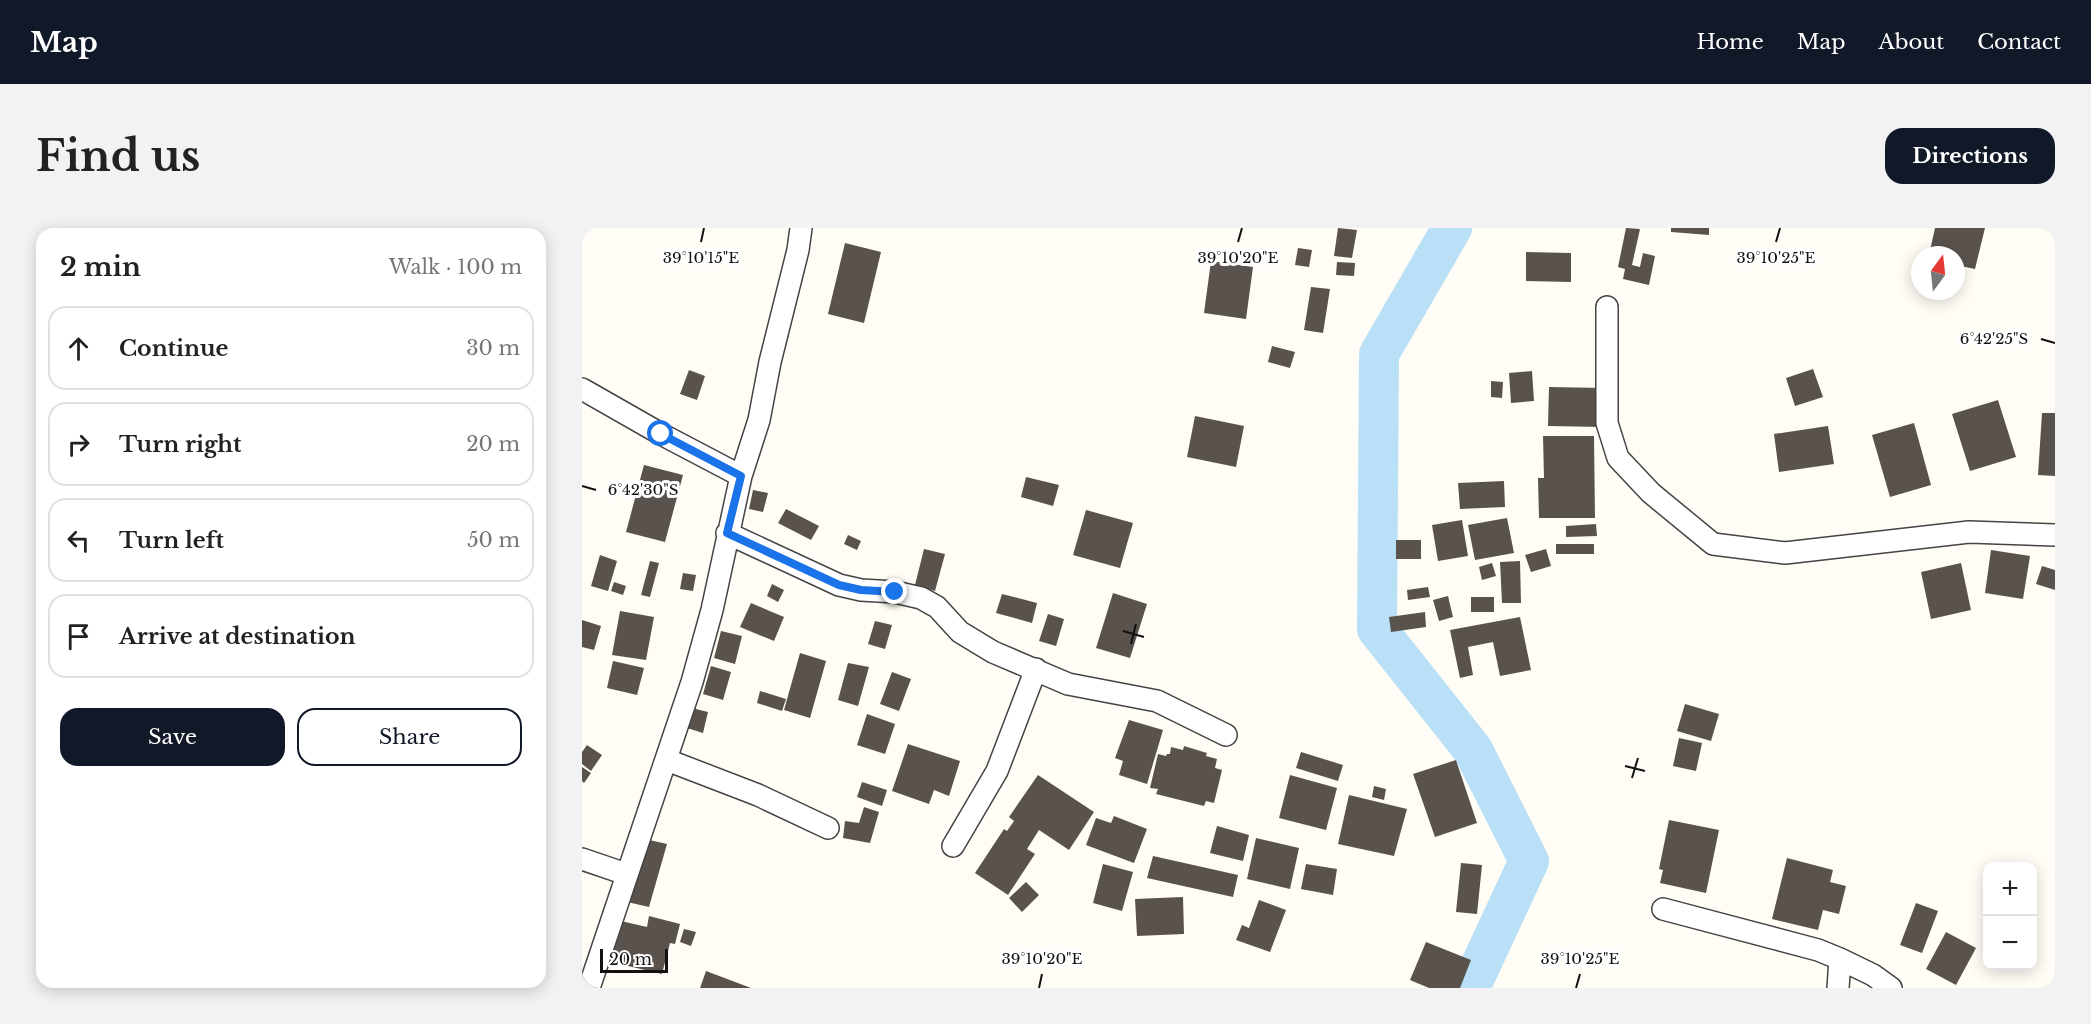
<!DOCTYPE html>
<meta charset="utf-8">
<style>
:root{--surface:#fff;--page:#f2f2f2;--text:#222;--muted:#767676;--line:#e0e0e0;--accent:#111827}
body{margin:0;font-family:"Libre Baskerville",serif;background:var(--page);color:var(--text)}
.controls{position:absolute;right:18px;bottom:18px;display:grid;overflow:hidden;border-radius:12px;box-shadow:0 3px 15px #0003}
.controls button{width:54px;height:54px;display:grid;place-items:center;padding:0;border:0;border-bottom:2px solid var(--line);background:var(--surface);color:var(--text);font:30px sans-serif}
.compass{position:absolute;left:1329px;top:18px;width:54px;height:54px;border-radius:50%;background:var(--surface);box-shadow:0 3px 15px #0003;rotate:15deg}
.scale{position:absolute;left:18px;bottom:15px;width:68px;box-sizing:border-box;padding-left:6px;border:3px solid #111;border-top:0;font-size:16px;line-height:21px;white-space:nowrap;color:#111;-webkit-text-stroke:4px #fff;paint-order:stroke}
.stop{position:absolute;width:18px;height:18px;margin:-14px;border:4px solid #1a73e8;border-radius:50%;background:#fff}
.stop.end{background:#1a73e8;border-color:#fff;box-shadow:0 2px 6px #0008}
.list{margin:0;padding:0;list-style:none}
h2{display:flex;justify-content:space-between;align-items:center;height:78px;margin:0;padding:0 24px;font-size:26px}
h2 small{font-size:20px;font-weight:400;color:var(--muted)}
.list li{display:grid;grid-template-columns:39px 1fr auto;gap:18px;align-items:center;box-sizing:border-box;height:84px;margin:0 12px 12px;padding:0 12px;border:2px solid var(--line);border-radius:18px}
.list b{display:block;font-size:22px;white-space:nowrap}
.list em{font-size:20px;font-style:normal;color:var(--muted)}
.actions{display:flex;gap:12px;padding:18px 24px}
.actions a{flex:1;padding:14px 0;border:2px solid var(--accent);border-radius:18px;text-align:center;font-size:21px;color:var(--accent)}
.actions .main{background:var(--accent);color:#fff}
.icon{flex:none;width:33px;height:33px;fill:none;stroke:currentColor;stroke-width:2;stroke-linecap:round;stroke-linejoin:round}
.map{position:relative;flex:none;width:1473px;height:760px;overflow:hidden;border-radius:18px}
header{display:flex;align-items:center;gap:36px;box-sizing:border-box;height:84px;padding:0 30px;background:var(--accent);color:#fff}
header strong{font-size:28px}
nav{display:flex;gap:33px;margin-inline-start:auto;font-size:21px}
.intro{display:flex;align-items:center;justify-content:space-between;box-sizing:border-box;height:144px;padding:0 36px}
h1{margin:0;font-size:42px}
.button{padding:15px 27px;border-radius:18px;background:var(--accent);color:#fff;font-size:21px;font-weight:700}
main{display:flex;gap:36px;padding:0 36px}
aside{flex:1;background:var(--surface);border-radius:18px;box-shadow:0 3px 15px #0003}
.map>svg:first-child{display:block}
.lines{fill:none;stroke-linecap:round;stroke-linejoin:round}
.river{stroke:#b9e0f7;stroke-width:40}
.building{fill:#5a524d}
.street-casing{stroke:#444;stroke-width:24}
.street{stroke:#fff;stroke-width:21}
.route{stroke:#1a73e8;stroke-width:8}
.ticks{fill:none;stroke:#111;stroke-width:2}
.ticks-label{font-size:15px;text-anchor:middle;fill:#111;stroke:#fff;stroke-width:6;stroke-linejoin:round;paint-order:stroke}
</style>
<header>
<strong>Map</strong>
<nav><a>Home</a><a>Map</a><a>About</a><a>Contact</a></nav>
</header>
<div class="intro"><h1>Find us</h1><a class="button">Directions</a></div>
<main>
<aside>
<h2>2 min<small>Walk · 100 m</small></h2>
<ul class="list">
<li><svg class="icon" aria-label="ahead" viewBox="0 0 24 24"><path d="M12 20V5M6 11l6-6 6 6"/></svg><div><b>Continue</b></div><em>30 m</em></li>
<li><svg class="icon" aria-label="right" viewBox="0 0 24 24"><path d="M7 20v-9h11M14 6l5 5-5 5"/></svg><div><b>Turn right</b></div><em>20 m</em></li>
<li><svg class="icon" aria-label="left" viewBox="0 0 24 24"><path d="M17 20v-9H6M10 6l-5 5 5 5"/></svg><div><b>Turn left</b></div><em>50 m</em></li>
<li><svg class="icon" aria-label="arrive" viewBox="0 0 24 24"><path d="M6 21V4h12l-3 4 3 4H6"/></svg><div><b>Arrive at destination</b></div></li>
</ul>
<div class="actions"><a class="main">Save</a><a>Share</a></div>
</aside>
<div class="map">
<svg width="1473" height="760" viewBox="0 0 1473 760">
<rect width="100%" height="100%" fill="#fffdf5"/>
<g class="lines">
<!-- river -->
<path class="river" d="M870,0L797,126L795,401L891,522L947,633L888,760"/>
</g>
<!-- building -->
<path class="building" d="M756,0L775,2L770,30L752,28Z
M1044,0L1058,1L1050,37L1058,39L1061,25L1073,28L1067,57L1041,51L1043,41L1036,39Z
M1089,0H1127V7L1089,4Z
M1353,0H1403L1393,41L1374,37V27H1347Z
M263,15L299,24L282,95L246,86Z
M716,20L730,22L727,39L713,37Z
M944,24L989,25V54L944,53Z
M629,33L671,39L664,91L622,85Z
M755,34L773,35L772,48L754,47Z
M729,59L748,61L741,105L722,102Z
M690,118L713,124L708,140L686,134Z
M1231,141L1241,169L1213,178L1204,150Z
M107,142L123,148L115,172L98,166Z
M950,143L952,173L929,175L927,145Z
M909,153L921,154L920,170L909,169Z
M967,159L1022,160V199L966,198Z
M1416,172L1434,229L1388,243L1370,186Z
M1460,185H1473V248L1456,247Z
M613,188L662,198L654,239L605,229Z
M1332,195L1349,257L1308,269L1290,207Z
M1246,198L1252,236L1197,244L1192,206Z
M961,208H1012L1013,290H957L956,250H962Z
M62,237L101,247L83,314L44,304Z
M444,249L477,257L471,278L439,269Z
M922,253L923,279L878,281L876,255Z
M171,262L186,265L181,284L167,281Z
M204,281L237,298L229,312L196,295Z
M504,282L551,295L538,340L491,327Z
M925,290L932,325L893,332L886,297Z
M880,292L886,328L856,333L850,297Z
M1014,296L1015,308L984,309V298Z
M266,307L279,313L275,322L262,316Z
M814,312H839V331H814Z
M974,316H1012V326H974Z
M342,321L363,326L353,363L333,357Z
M964,321L969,338L949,344L943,327Z
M1409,322L1448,328L1441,371L1403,365Z
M18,327L35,333L26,363L9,358Z
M68,333L77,335L68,369L59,367Z
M938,333L939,375H920L918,334Z
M910,335L914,348L900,352L897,339Z
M1379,335L1389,382L1349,391L1339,344Z
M1460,338L1473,342V362L1454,356Z
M101,345L114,347L111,363L98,361Z
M32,354L44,358L41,367L29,363Z
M190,356L202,362L196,374L185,368Z
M846,359L848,369L826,372L825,362Z
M531,365L565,376L548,430L514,420Z
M420,366L455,375L450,395L414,385Z
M866,368L871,389L857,393L851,372Z
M889,369H912V384H889Z
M169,375L202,389L192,413L158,399Z
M38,383L72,389L64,432L30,427Z
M843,384L844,399L809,404L807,389Z
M466,386L482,391L474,418L457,413Z
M938,389L949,442L918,448L911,414L886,419L891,447L878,450L868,402Z
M0,392L19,398L12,422L0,419Z
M293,393L310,397L303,421L286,416Z
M139,403L160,408L153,436L132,430Z
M218,425L244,433L228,490L202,482Z
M31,433L62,440L55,467L25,460Z
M266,435L287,439L276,478L256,472Z
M129,438L149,444L141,472L121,466Z
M310,444L329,451L317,483L298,476Z
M178,463L204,471L200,483L175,475Z
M1103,476L1137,486L1129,513L1095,503Z
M110,480L126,484L121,505L105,500Z
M285,486L313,496L303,526L275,517Z
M547,492L581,502L565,556L537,547L541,533L533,530Z
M1097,510L1120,515L1114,543L1091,538Z
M326,516L378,533L367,568L352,562L347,576L310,563Z
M5,517L20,527L9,543L0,536V524Z
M602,518L625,525L624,528L635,531L633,540L640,542L632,575L624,573L622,578L574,566L576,561L568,560L576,526L584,528L585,526H588L589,519L601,522Z
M719,524L761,537L756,553L714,540Z
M874,532L895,595L853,609L831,546Z
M0,539L9,545L2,555L0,553Z
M456,547L512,584L487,622L457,602L445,621L453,626L426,667L393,645L422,601L425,603L432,593L427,589Z
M708,547L755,560L744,602L697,590Z
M280,554L305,562L300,578L275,569Z
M792,558L804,561L802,572L790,569Z
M767,567L825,581L812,628L756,616Z
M282,579L297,584L288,615L261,610L263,593L277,595Z
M532,588L565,601L552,635L504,617L514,590L529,595Z
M1087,592L1137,602L1124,665L1078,655L1081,642L1077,641Z
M635,598L667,607L661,633L628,625Z
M674,610L717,620L708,661L665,651Z
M63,611L85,616L67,679L45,674Z
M571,628L656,647L651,669L565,650Z
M1205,630L1251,642L1248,654L1264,658L1257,686L1241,682L1236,702L1190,691Z
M879,635L900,637L895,686L874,684Z
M521,636L551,644L540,683L511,675Z
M724,636L755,641L751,667L719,661Z
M444,654L457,667L440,684L427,670Z
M601,669L602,706L555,708L553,671Z
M677,672L704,682L688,724L654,712L660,697L667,700Z
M1334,675L1356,683L1340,725L1318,717Z
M67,688L98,696L93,716L88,715L80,746L29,734L39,693L65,699Z
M102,701L114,704L109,718L98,714Z
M1364,704L1394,720L1374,757L1344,741Z
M844,714L889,732L878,760H847L828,752Z
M124,743L169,760H118Z"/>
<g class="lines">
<!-- street casing -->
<g class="street-casing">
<path id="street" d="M1025,79V195L1036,230L1069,265L1131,316L1203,325L1387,304L1473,307
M0,161L79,206L159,248
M145,305L257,357L279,362L313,364L339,370L355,379L378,404L411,424L486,456L575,473L644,507
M85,532L176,567L246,600
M371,618L415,543L454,441
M0,631L44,646
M1081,681L1236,722L1258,731L1256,760
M1258,731L1291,747L1309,760
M7,760L110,454L130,382L159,248L177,192L188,134L216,22L219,0"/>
</g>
<!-- street -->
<use href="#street" class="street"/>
</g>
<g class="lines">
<!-- route -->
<path class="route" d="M79,206L159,248L145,305L257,357L279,362L313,364"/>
</g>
<!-- ticks -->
<path class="ticks" d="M119,14L122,0M656,14L660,0M1194,14L1198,0M1459,111L1473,115M0,258L14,262M541,403L562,409M549,416L554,396M1043,538L1063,543M1050,550L1056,530M457,760L460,746M994,760L998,746"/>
<g class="ticks-label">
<text x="656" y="35">39°10'20"E</text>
<text x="1194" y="35">39°10'25"E</text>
<text x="119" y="35">39°10'15"E</text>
<text x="1412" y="116">6°42'25"S</text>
<text x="61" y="267">6°42'30"S</text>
<text x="460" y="736">39°10'20"E</text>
<text x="998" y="736">39°10'25"E</text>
</g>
</svg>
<div class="controls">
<button>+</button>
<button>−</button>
</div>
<svg class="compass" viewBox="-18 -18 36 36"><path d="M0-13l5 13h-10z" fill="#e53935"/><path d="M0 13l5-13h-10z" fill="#767676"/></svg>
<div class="scale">20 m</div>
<div class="stop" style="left:79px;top:206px"></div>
<div class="stop end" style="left:313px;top:364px"></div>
</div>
</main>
